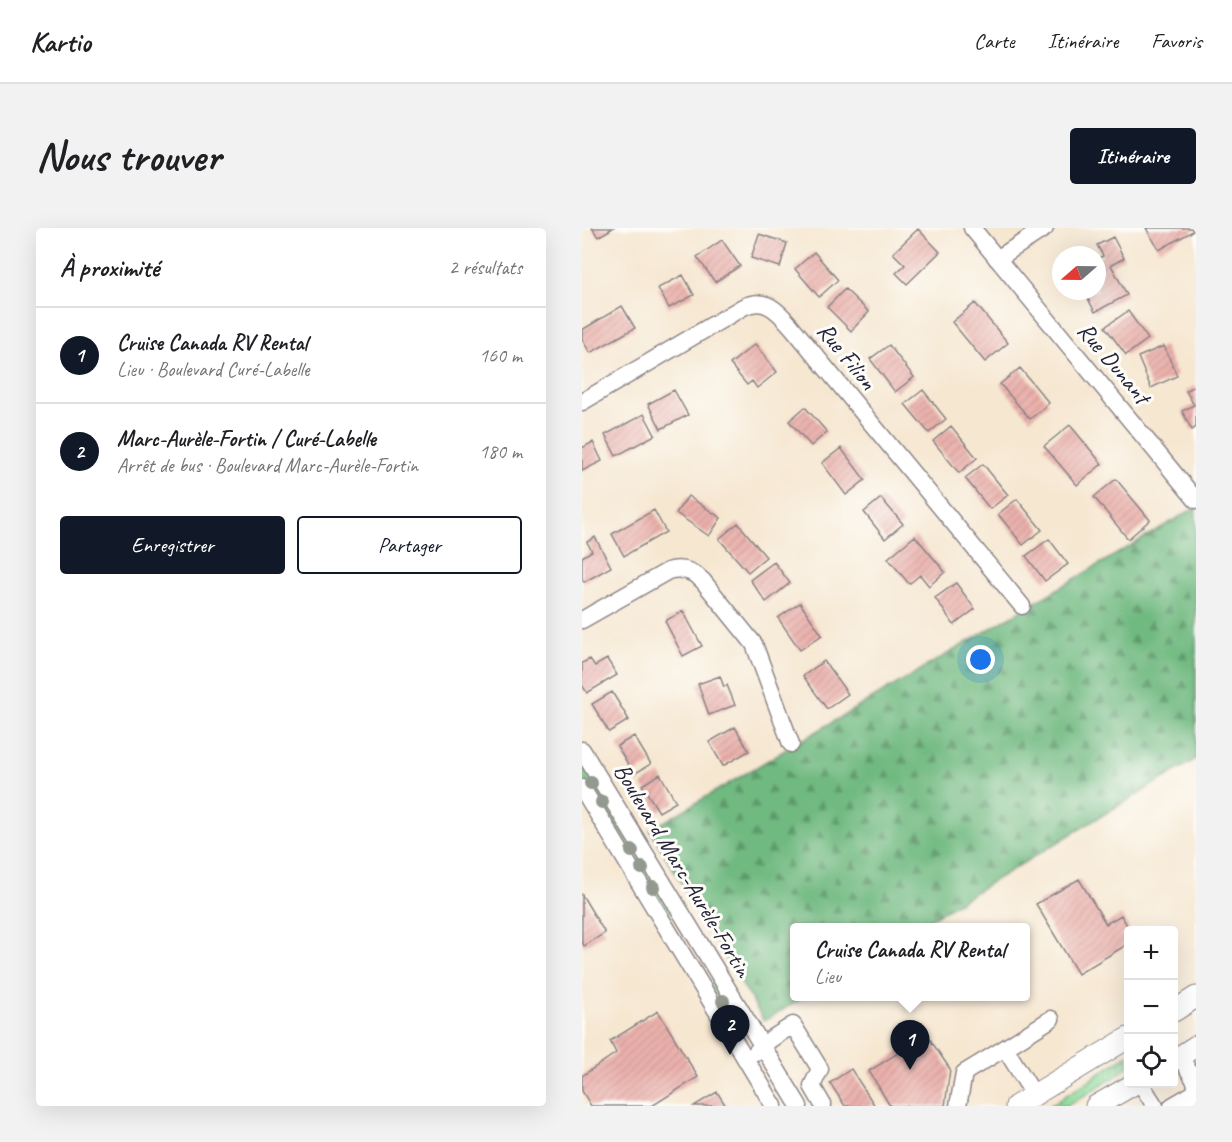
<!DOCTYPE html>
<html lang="fr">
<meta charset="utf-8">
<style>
:root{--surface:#fff;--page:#f2f2f2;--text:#202124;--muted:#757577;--line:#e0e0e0;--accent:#111827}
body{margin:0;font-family:Caveat,sans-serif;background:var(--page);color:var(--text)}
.controls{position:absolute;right:18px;bottom:18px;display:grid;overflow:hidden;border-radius:6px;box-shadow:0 6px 24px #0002}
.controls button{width:54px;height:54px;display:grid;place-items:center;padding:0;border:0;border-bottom:2px solid var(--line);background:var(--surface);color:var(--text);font:30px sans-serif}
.compass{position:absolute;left:470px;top:18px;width:54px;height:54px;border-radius:50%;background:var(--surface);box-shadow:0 6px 24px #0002;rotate:250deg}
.you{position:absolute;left:399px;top:432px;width:21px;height:21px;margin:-15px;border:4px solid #fff;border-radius:50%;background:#1a73e8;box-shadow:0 0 0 9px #1a73e833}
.badge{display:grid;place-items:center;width:39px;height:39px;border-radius:50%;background:var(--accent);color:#fff;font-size:20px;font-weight:700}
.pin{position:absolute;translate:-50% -50px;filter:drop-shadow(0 2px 3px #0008)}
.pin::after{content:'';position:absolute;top:32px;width:21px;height:18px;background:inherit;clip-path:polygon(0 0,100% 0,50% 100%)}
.popup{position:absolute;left:208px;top:695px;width:240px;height:78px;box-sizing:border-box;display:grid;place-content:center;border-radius:6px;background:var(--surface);filter:drop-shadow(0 2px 4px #0005);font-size:20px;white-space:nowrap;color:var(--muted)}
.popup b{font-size:22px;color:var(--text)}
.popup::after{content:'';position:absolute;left:50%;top:100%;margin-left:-12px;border:12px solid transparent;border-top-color:var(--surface)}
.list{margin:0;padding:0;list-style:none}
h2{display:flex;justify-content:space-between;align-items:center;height:78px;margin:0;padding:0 24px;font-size:26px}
h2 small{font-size:20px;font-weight:400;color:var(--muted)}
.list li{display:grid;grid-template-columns:39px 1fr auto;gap:18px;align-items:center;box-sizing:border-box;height:96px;padding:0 24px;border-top:2px solid var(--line)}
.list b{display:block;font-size:22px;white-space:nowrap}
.list p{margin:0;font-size:20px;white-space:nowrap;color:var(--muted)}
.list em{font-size:20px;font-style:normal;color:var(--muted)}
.actions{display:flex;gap:12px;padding:18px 24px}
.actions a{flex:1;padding:14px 0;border:2px solid var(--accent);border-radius:6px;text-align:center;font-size:21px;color:var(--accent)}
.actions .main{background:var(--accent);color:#fff}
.icon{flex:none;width:33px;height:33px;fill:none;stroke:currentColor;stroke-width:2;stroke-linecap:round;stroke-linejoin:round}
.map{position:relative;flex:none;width:614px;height:878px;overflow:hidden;border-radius:6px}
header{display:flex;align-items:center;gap:36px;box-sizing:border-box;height:84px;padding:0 30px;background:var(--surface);border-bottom:2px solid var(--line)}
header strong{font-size:28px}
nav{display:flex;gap:33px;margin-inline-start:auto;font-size:21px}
.intro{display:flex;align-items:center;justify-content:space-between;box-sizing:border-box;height:144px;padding:0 36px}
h1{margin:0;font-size:42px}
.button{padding:15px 27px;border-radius:6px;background:var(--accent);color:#fff;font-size:21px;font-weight:700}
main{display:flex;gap:36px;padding:0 36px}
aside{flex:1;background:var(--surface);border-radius:6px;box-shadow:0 6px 24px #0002}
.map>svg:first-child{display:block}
.grass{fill:url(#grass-dots);stroke:#567e6a;stroke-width:1.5}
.forest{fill:url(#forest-firs);stroke:#496e5e;stroke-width:1.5}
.building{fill:url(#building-hatch)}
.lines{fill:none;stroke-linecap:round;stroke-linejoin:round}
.minor-casing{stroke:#8c8486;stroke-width:19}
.major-casing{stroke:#8c8486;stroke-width:23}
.minor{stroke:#fff;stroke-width:16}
.major{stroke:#fff;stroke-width:21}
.tree{fill:#93998e}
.labels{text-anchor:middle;stroke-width:6;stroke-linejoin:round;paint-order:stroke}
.street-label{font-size:24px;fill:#22223b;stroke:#fdfcf7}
</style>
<header>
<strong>Kartio</strong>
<nav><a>Carte</a><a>Itinéraire</a><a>Favoris</a></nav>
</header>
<div class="intro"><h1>Nous trouver</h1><a class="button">Itinéraire</a></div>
<main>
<aside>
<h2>À proximité<small>2 résultats</small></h2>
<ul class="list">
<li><span class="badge">1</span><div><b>Cruise Canada RV Rental</b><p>Lieu · Boulevard Curé-Labelle</p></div><em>160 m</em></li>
<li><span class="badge">2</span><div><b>Marc-Aurèle-Fortin / Curé-Labelle</b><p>Arrêt de bus · Boulevard Marc-Aurèle-Fortin</p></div><em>180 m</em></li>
</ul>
<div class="actions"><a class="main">Enregistrer</a><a>Partager</a></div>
</aside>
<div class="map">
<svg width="614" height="878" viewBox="0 0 614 878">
<defs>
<pattern id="grass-dots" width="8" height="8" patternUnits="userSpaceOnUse" patternTransform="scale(1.5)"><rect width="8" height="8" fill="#8bd998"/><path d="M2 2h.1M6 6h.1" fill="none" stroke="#78ba84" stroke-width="1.8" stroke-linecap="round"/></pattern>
<pattern id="forest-firs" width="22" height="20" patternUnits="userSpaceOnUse" patternTransform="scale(1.5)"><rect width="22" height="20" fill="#70b980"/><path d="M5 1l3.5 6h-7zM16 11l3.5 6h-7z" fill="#5c966a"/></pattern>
<pattern id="building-hatch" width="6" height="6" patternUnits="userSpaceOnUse" patternTransform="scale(1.5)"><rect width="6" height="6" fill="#ebb1ac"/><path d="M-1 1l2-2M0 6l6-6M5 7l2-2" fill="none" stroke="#c99895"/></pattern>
</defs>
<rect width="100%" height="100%" fill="#fdfcf7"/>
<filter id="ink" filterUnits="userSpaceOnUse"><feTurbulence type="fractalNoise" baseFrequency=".0167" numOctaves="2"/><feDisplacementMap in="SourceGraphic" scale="12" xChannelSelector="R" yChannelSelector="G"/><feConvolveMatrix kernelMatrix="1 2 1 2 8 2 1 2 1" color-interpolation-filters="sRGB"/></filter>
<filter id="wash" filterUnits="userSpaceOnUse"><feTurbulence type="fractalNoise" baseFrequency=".008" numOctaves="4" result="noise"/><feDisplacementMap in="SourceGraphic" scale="24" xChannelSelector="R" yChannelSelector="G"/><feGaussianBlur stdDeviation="1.35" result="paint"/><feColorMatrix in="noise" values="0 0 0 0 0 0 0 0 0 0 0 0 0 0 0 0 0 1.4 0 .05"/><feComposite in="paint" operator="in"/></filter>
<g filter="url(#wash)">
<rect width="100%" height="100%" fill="#f6e7d1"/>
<!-- grass -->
<path class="grass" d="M0,536L88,681L87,684L83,683L0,547Z
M132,753L161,801L156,804L127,756Z
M546,827V838L533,849L485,878H468Z"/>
<!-- forest -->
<path class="forest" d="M614,279V531L335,699L212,700V768L222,769L182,793L68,602Z"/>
<g id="blocks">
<!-- building -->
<path class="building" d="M10,0H31L16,9Z
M564,0H609L611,3L577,22Z
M336,1L358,24L325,56L314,45L323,37L311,25Z
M177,6L205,15L198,39L169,30Z
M531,9L542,30L529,37L545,67L513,84L502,63H515V31L521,28L515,17Z
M140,12L158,38L133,54L115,29Z
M232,24L256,52L237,69L213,41Z
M101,47L112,67L87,80L76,60Z
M263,61L287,84L269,103L245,79Z
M393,75L426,115L403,134L370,94Z
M40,78L53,100L8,125L0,111V102Z
M546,83L566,111L544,127L523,99Z
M173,116L195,144L175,160L170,153L165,157L148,136Z
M307,117L332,149L313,164L288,131Z
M582,118L595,148L569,160L556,129Z
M438,140L467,175L448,191L418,156Z
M614,157V199L610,202L600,183L612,177L604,163Z
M92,162L106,187L79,201L66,176Z
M341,162L364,191L347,205L323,176Z
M223,179L245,204L229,218L207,193Z
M62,186L73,207L34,228L23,207Z
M488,197L520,236L495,257L462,218Z
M369,198L395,230L377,245L351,213Z
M11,214L20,233L0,243V220Z
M259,220L283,252L264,267L240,235Z
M401,236L426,267L408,281L383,250Z
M534,251L568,292L546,311L512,269Z
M106,268L139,290L127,308L94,285Z
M299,270L321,296L303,311L282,284Z
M435,271L460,302L441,317L416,286Z
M72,282L84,304L42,328L30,306Z
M156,295L184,329L166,344L137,311Z
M333,308L363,344L347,358L338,347L327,356L306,330Z
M13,309L29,339L2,354L0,351V329L10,323L5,314Z
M467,311L486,336L463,353L444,328Z
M192,334L208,355L184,374L168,352Z
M374,355L393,381L372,397L353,370Z
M218,375L240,407L218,422L196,390Z
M101,383L120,418L101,428L83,393Z
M8,431L13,438L25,431L35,447L5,465L0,457V435Z
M242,433L266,466L245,481L221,448Z
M138,448L142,459L145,457L153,477L127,487L116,456Z
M30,464L47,492L27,504L10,476Z
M153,499L167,523L141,538L127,514Z
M52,508L69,536L52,546L35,518Z
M78,546L94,574L77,584L60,557Z
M497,651L524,696L539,687L548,702H546V716L496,746L454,676Z
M0,667L23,705L2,718L0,714Z
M76,783L116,849L70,878H9L0,863V848L34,825L28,813Z
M345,807L368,841L363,878H308L287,843Z
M269,841L293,878H263L248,855Z
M135,864L144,878H112Z"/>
</g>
</g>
<g filter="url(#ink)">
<use href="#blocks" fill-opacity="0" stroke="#8c8486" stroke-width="1.5"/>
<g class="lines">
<!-- minor casing -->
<g class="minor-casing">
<path id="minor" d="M390,0L614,272
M415,31L463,0
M0,174L161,79C183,68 196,83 210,99L440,378
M0,392L86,343C99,339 111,343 121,353L172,416L209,516
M0,522L217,878
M0,560L192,878
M423,820L469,791
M174,824L189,811L211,797L238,841L230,858L241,877
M598,828L614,855L613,865
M559,856L573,878
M376,878L382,845L423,820L452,867
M590,878L614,864"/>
</g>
<!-- major casing -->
<g class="major-casing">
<path id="major" d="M592,783L614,769
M592,832L614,818
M434,878L546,810
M514,878L552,856"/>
</g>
<!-- minor -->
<use href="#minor" class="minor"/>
<!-- major -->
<use href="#major" class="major"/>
</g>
<!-- trees -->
<g class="tree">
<circle cx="9" cy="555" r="7"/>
<circle cx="20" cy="574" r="7"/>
<circle cx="50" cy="623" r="7"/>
<circle cx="60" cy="640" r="7"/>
<circle cx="71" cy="659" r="7"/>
<circle cx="141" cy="773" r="7"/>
<circle cx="151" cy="790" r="7"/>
</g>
</g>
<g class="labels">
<!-- street labels -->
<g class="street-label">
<text transform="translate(265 128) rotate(51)" y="8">Rue Filion</text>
<text transform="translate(532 135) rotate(50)" y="8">Rue Dunant</text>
<text transform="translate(101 642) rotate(59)" y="8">Boulevard Marc-Aurèle-Fortin</text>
</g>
</g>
</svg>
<div class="controls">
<button>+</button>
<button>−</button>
<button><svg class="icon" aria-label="locate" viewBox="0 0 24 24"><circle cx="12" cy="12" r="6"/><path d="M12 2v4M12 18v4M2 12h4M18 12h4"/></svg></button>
</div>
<svg class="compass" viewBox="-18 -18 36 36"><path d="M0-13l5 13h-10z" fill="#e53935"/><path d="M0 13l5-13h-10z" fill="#757577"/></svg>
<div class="you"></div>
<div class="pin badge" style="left:328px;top:842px">1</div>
<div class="popup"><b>Cruise Canada RV Rental</b>Lieu</div>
<div class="pin badge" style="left:148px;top:827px">2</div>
</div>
</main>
